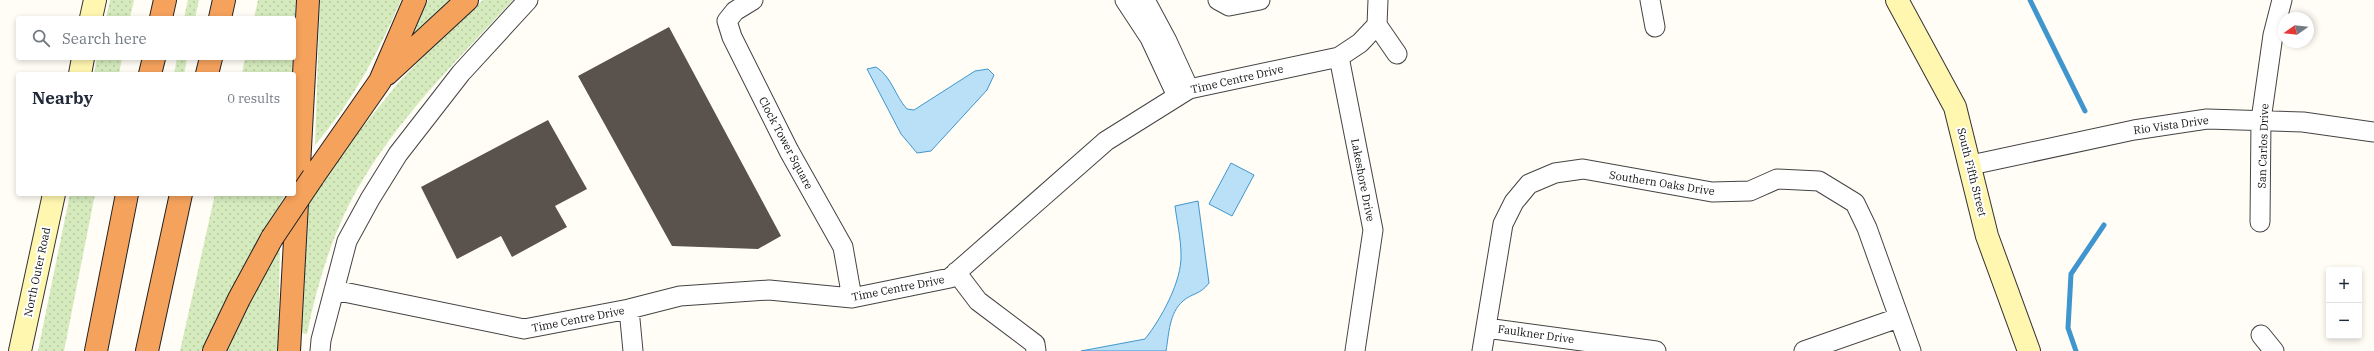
<!DOCTYPE html>
<meta charset="utf-8">
<style>
:root{--surface:#fff;--page:#f2f2f3;--text:#1f2937;--muted:#747a83;--line:#e0e1e3}
body{margin:0;font-family:"IBM Plex Serif",serif;background:var(--page);color:var(--text)}
.controls{position:absolute;right:12px;bottom:12px;display:grid;overflow:hidden;border-radius:4px;box-shadow:0 2px 6px #0003}
.controls button{width:36px;height:36px;display:grid;place-items:center;padding:0;border:0;border-bottom:1px solid var(--line);background:var(--surface);color:var(--text);font:20px sans-serif}
.compass{position:absolute;left:2278px;top:12px;width:36px;height:36px;border-radius:50%;background:var(--surface);box-shadow:0 2px 6px #0003;rotate:256deg}
.list{margin:0;padding:0;list-style:none}
h2{display:flex;justify-content:space-between;align-items:center;height:52px;margin:0;padding:0 16px;font-size:17px}
h2 small{font-size:13px;font-weight:400;color:var(--muted)}
.icon{flex:none;width:22px;height:22px;fill:none;stroke:currentColor;stroke-width:2;stroke-linecap:round;stroke-linejoin:round}
.map{position:relative;flex:none;width:2374px;height:351px;overflow:hidden}
.search{position:absolute;background:var(--surface);box-shadow:0 2px 6px #0003;left:16px;top:16px;width:280px;height:44px;display:flex;align-items:center;gap:10px;box-sizing:border-box;padding:0 14px;border-radius:4px;color:var(--muted);font-size:15px}
.panel{position:absolute;background:var(--surface);box-shadow:0 2px 6px #0003;left:16px;top:72px;width:280px;height:124px;border-radius:4px}
.map>svg:first-child{display:block}
.grass{fill:url(#grass-dots)}
.water{fill:#b9e0f7;stroke:#3f96cf}
.lines{fill:none;stroke-linecap:round;stroke-linejoin:round}
.stream{stroke:#3f96cf;stroke-width:5}
.building{fill:#5a524d}
.street-casing{stroke:#444;stroke-width:21}
.secondary-casing{stroke:#333;stroke-width:24}
.highway-casing{stroke:#222;stroke-width:24}
.street{stroke:#fff;stroke-width:19}
.secondary{stroke:#fff6b0;stroke-width:22}
.highway{stroke:#f5a25d;stroke-width:22}
.highway-bridge-casing{stroke:#222;stroke-width:24;stroke-linecap:butt}
.highway-bridge{stroke:#f5a25d;stroke-width:22}
.labels{text-anchor:middle;stroke-width:4;stroke-linejoin:round;paint-order:stroke}
.street-label{font-size:11px;fill:#111;stroke:#fff}
</style>
<div class="map">
<svg width="2374" height="351" viewBox="0 0 2374 351">
<defs>
<pattern id="grass-dots" width="8" height="8" patternUnits="userSpaceOnUse"><rect width="8" height="8" fill="#d5ebbd"/><path d="M2 2h.1M6 6h.1" fill="none" stroke="#b6c8a1" stroke-width="1.8" stroke-linecap="round"/></pattern>
</defs>
<rect width="100%" height="100%" fill="#fffdf5"/>
<!-- grass -->
<path class="grass" d="M110,0H134L130,18H106Z
M188,0H199L195,18H184Z
M258,0H296L294,40V18H254Z
M320,0H401C378,53 353,101 315,145Z
M428,0H452L411,40Z
M483,0H513C462,55 407,109 367,173C336,221 318,279 307,334L301,333L308,200L352,140L399,82L439,40Z
M97,58H122L119,74H94Z
M177,58H187L184,74H174Z
M245,58H293L292,74H242Z
M70,194H95L64,351H38Z
M215,194H285L204,351H180Z
M280,241L278,351H223Z"/>
<!-- water -->
<path class="water" d="M876,67C892,77 895,96 907,109L914,110L975,71L988,69L994,75L987,90L931,151L917,153L901,134L867,69Z
M1231,163L1254,175L1232,216L1209,204Z
M1198,201L1209,283C1200,295 1192,293 1183,301C1169,313 1169,334 1166,351H1081L1145,339C1161,319 1182,281 1181,255C1181,239 1177,222 1175,206Z"/>
<g class="lines">
<!-- stream -->
<path class="stream" d="M2030,0L2085,111
M2076,351L2068,328L2071,274L2104,225"/>
</g>
<!-- building -->
<path class="building" d="M669,27L781,236L758,249L672,246L578,76Z
M548,120L587,189L555,206L567,227L512,257L501,236L457,259L421,187Z"/>
<g class="lines">
<!-- street casing -->
<g class="street-casing">
<path id="street" d="M753,0L735,11L727,21L732,37L789,151L843,247L852,298
M1125,0L1150,38L1177,96
M1145,0L1167,41L1189,89
M1218,0L1229,6L1260,0
M1650,0L1655,27
M1377,25L1397,54
M1377,25L1378,0
M1339,57L1373,230L1355,351
M1971,165L2134,130L2207,119L2303,122L2374,132
M2260,222L2261,120L2273,35L2282,0
M956,272L978,301L1035,344L1036,351
M334,290L524,329L629,309L680,296L769,290L852,298L950,278L1106,141L1189,89L1339,57L1360,43L1377,25
M629,309L633,351
M1486,328L1656,351
M2261,335L2274,351
M320,351L321,340L347,241L370,199L398,154L461,73L528,0
M1482,351L1503,224L1514,202L1529,184L1555,173L1583,169L1712,192L1750,191L1777,179L1819,181L1855,203L1867,228L1911,351
M1804,351L1898,318"/>
</g>
<!-- secondary casing -->
<g class="secondary-casing">
<path id="secondary" d="M1897,0L1955,107L1987,236L2029,351
M91,18L95,0
M80,74L83,58
M20,351L54,194"/>
</g>
<!-- highway casing -->
<g class="highway-casing">
<path id="highway" d="M161,18L165,0
M220,18L224,0
M150,74L154,58
M207,74L211,58
M387,74L467,0
M313,177L380,81L415,0
M96,351L127,194
M147,351L181,194
M214,351L239,299L272,238
M289,351L308,0"/>
</g>
<!-- street -->
<use href="#street" class="street"/>
<!-- secondary -->
<use href="#secondary" class="secondary"/>
<!-- highway -->
<use href="#highway" class="highway"/>
<!-- highway-bridge casing -->
<g class="highway-bridge-casing">
<path id="highway-bridge" d="M272,238L313,177"/>
</g>
<!-- highway-bridge -->
<use href="#highway-bridge" class="highway-bridge"/>
</g>
<g class="labels">
<!-- street labels -->
<g class="street-label">
<text transform="translate(1237 79) rotate(-13)" y="4">Time Centre Drive</text>
<text transform="translate(2171 125) rotate(-8)" y="4">Rio Vista Drive</text>
<text transform="translate(786 143) rotate(62)" y="4">Clock Tower Square</text>
<text transform="translate(2263 146) rotate(-88)" y="4">San Carlos Drive</text>
<text transform="translate(1972 172) rotate(76)" y="4">South Fifth Street</text>
<text transform="translate(1363 180) rotate(79)" y="4">Lakeshore Drive</text>
<text transform="translate(1662 183) rotate(9)" y="4">Southern Oaks Drive</text>
<text transform="translate(37 272) rotate(-78)" y="4">North Outer Road</text>
<text transform="translate(898 288) rotate(-11)" y="4">Time Centre Drive</text>
<text transform="translate(578 319) rotate(-11)" y="4">Time Centre Drive</text>
<text transform="translate(1536 334) rotate(8)" y="4">Faulkner Drive</text>
</g>
</g>
</svg>
<div class="controls">
<button>+</button>
<button>−</button>
</div>
<svg class="compass" viewBox="-18 -18 36 36"><path d="M0-13l5 13h-10z" fill="#e53935"/><path d="M0 13l5-13h-10z" fill="#747a83"/></svg>
<div class="search"><svg class="icon" aria-label="search" viewBox="0 0 24 24"><circle cx="10" cy="10" r="6"/><path d="M15 15l6 6"/></svg>Search here</div>
<section class="panel">
<h2>Nearby<small>0 results</small></h2>
<ul class="list">
</ul>
</section>
</div>
